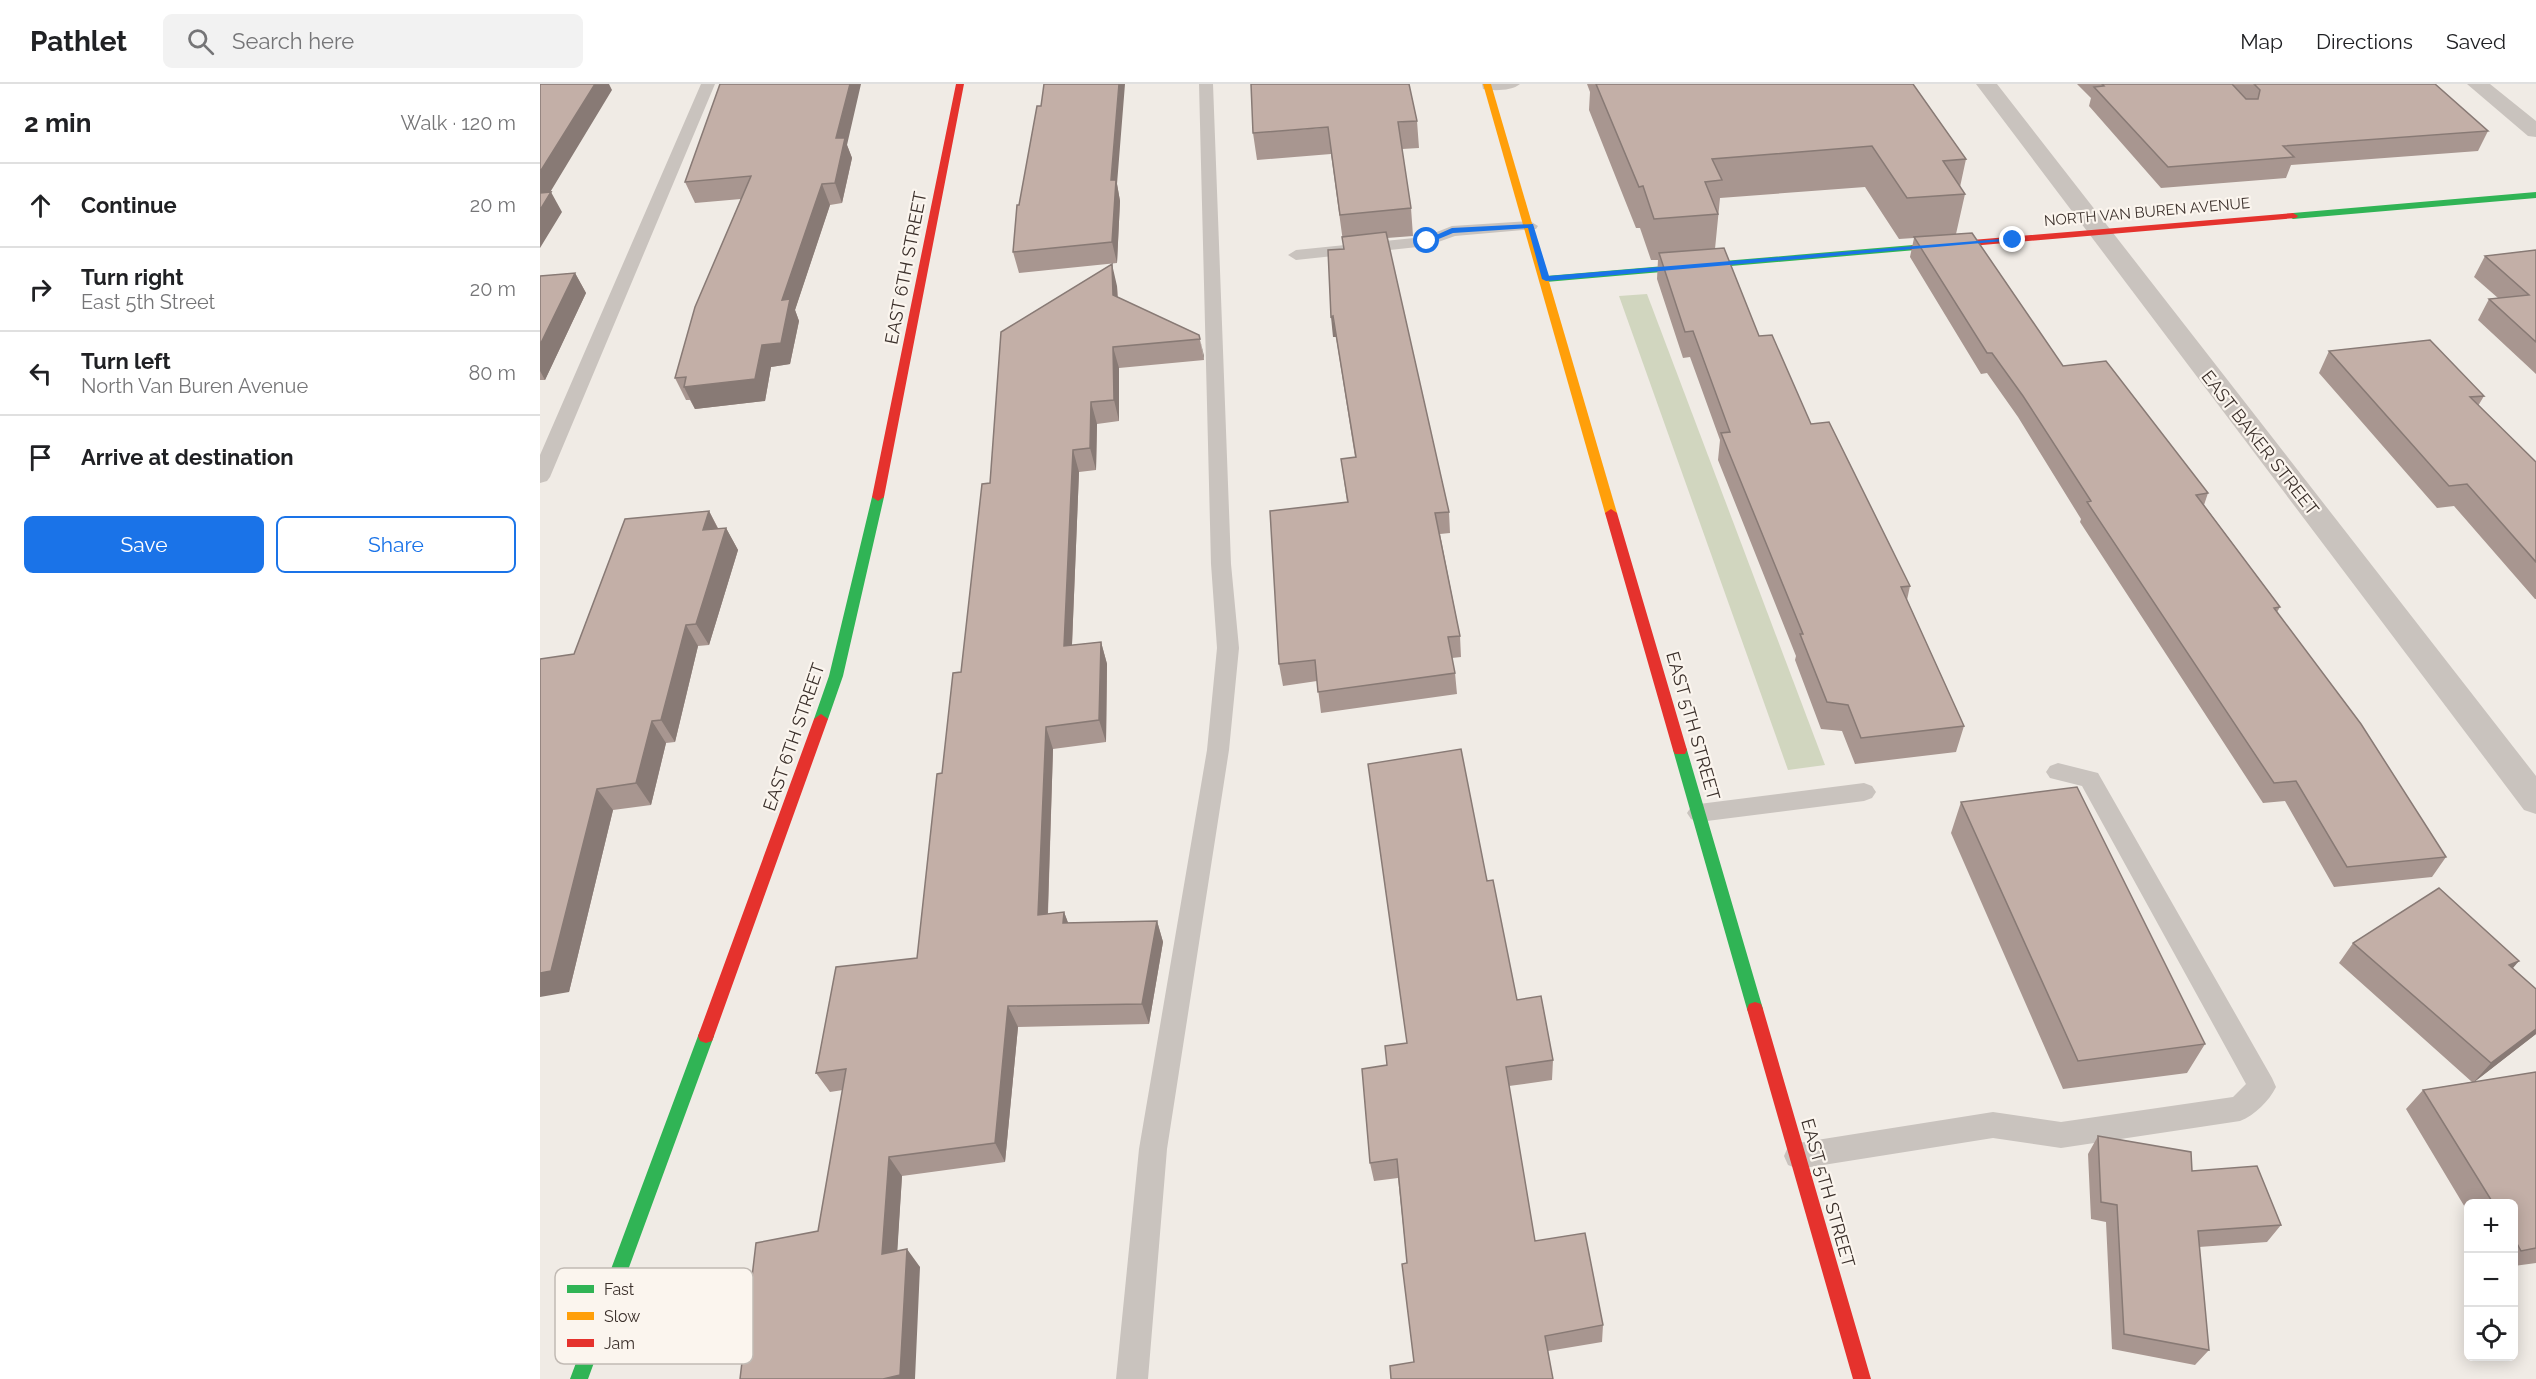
<!DOCTYPE html>
<meta charset="utf-8">
<style>
:root{--surface:#fff;--page:#f2f2f2;--text:#202124;--muted:#757577;--line:#e0e0e0;--accent:#1a73e8}
body{margin:0;font-family:Raleway,sans-serif;background:var(--page);color:var(--text)}
.controls{position:absolute;right:18px;bottom:18px;display:grid;overflow:hidden;border-radius:9px;box-shadow:0 3px 15px #0003}
.controls button{width:54px;height:54px;display:grid;place-items:center;padding:0;border:0;border-bottom:2px solid var(--line);background:var(--surface);color:var(--text);font:30px sans-serif}
.stop{position:absolute;width:18px;height:18px;margin:-14px;border:4px solid #1a73e8;border-radius:50%;background:#fff}
.stop.end{background:#1a73e8;border-color:#fff;box-shadow:0 2px 6px #0008}
.list{margin:0;padding:0;list-style:none}
h2{display:flex;justify-content:space-between;align-items:center;height:78px;margin:0;padding:0 24px;font-size:26px}
h2 small{font-size:20px;font-weight:400;color:var(--muted)}
.list li{display:grid;grid-template-columns:39px 1fr auto;gap:18px;align-items:center;box-sizing:border-box;height:84px;padding:0 24px;border-top:2px solid var(--line)}
.list b{display:block;font-size:22px;white-space:nowrap}
.list p{margin:0;font-size:20px;white-space:nowrap;color:var(--muted)}
.list em{font-size:20px;font-style:normal;color:var(--muted)}
.actions{display:flex;gap:12px;padding:18px 24px}
.actions a{flex:1;padding:14px 0;border:2px solid var(--accent);border-radius:9px;text-align:center;font-size:21px;color:var(--accent)}
.actions .main{background:var(--accent);color:#fff}
.icon{flex:none;width:33px;height:33px;fill:none;stroke:currentColor;stroke-width:2;stroke-linecap:round;stroke-linejoin:round}
.map{position:relative;flex:none;width:1996px;height:1295px;overflow:hidden}
header{display:flex;align-items:center;gap:36px;box-sizing:border-box;height:84px;padding:0 30px;background:var(--surface);border-bottom:2px solid var(--line)}
header strong{font-size:28px}
nav{display:flex;gap:33px;margin-inline-start:auto;font-size:21px}
.search{width:420px;height:54px;background:var(--page);display:flex;align-items:center;gap:15px;box-sizing:border-box;padding:0 21px;border-radius:9px;color:var(--muted);font-size:22px}
main{display:flex}
aside{flex:1;background:var(--surface)}
.map>svg:first-child{display:block}
.green{fill:#d1d6bf}
.lines{fill:none;stroke-linecap:round;stroke-linejoin:round}
.lane{fill:#c9c3be;fill-rule:evenodd}
.street{fill:#c9c3be;fill-rule:evenodd}
.fast{fill:#30b455;fill-rule:evenodd}
.slow{fill:#ff9f0a;fill-rule:evenodd}
.jam{fill:#e5322d;fill-rule:evenodd}
.wall{fill:#a89690}
.shaded-wall{fill:#887a75}
.building{fill:#c3afa7;stroke:#887a75;stroke-width:1.5}
.route{fill:#1a73e8}
.labels{text-anchor:middle;stroke-width:4.5;stroke-linejoin:round;paint-order:stroke}
.far-street-label{font-size:15px;fill:#3b302b;stroke:#fbf5ee}
.street-label{font-size:18px;fill:#3b302b;stroke:#fbf5ee}
.key{fill:#fbf5ee;stroke:#c1bab4;stroke-width:1.5}
.key-label{font-size:16px;fill:#3b302b}
</style>
<header>
<strong>Pathlet</strong>
<div class="search"><svg class="icon" aria-label="search" viewBox="0 0 24 24"><circle cx="10" cy="10" r="6"/><path d="M15 15l6 6"/></svg>Search here</div>
<nav><a>Map</a><a>Directions</a><a>Saved</a></nav>
</header>
<main>
<aside>
<h2>2 min<small>Walk · 120 m</small></h2>
<ul class="list">
<li><svg class="icon" aria-label="ahead" viewBox="0 0 24 24"><path d="M12 20V5M6 11l6-6 6 6"/></svg><div><b>Continue</b></div><em>20 m</em></li>
<li><svg class="icon" aria-label="right" viewBox="0 0 24 24"><path d="M7 20v-9h11M14 6l5 5-5 5"/></svg><div><b>Turn right</b><p>East 5th Street</p></div><em>20 m</em></li>
<li><svg class="icon" aria-label="left" viewBox="0 0 24 24"><path d="M17 20v-9H6M10 6l-5 5 5 5"/></svg><div><b>Turn left</b><p>North Van Buren Avenue</p></div><em>80 m</em></li>
<li><svg class="icon" aria-label="arrive" viewBox="0 0 24 24"><path d="M6 21V4h12l-3 4 3 4H6"/></svg><div><b>Arrive at destination</b></div></li>
</ul>
<div class="actions"><a class="main">Save</a><a>Share</a></div>
</aside>
<div class="map">
<svg width="1996" height="1295" viewBox="0 0 1996 1295">
<rect width="100%" height="100%" fill="#f0ebe5"/>
<!-- green -->
<path class="green" d="M1107,210L1285,681L1248,686L1079,212Z"/>
<g class="lines">
<!-- lane -->
<path class="lane" d="M161,0H175L10,393L7,397L0,399V371Z
M659,0H673L691,480L699,564L689,666L627,1065L608,1295H576L599,1065L667,666L677,564L671,480Z
M942,0H980C972,7 953,7 943,5Z
M990,137L998,142L996,145L915,152L887,162L756,176L748,171L756,166L884,153L912,142Z
M1518,679L1558,689L1732,994L1736,1003C1729,1017 1715,1031 1700,1037L1521,1064L1453,1054L1258,1085L1248,1081L1244,1072L1248,1063L1258,1059L1453,1028L1521,1038L1693,1013L1706,1000L1542,702L1510,694L1506,688L1510,682Z
M1324,699L1332,702L1336,708L1332,714L1324,717L1159,738L1151,735L1147,729L1151,723L1159,720Z"/>
<!-- street -->
<path class="street" d="M1436,0H1457L1996,692V730L1984,726Z
M1927,0H1950L1996,37V53L1988,52Z"/>
<!-- fast -->
<path class="fast" d="M1996,108V114L1753,135L1748,132L1753,129Z
M1373,161L1378,164L1376,166L1006,198L1001,195L1006,192Z
M338,409L344,413L303,592L288,635L281,640L274,635L289,592L332,413Z
M1140,661L1145,662L1147,666L1223,925L1221,930L1215,932L1209,930L1207,925L1133,666L1135,662Z
M166,945L172,947L174,952L48,1295H30L158,952L160,947Z"/>
<!-- slow -->
<path class="slow" d="M943,0H951L1077,429L1075,432H1067L1065,429Z"/>
<!-- jam -->
<path class="jam" d="M416,0H424L344,413L338,417L332,413Z
M1753,129L1758,132L1756,134L1373,167L1368,164L1373,161Z
M1071,425L1077,429L1147,666L1145,670H1135L1133,666L1065,429Z
M281,630L288,635L174,952L172,957L166,959L160,957L158,952L274,635Z
M1215,918L1221,920L1223,925L1331,1295H1313L1207,925L1209,920Z"/>
</g>
<!-- wall -->
<path class="wall" d="M1047,0H1373L1426,75L1420,103L1425,110L1416,150L1523,282L1668,409L1664,421L1740,523L1737,528L1906,773L1892,793L1794,803L1745,717L1723,719L1540,438L1541,435L1478,333L1447,289L1441,290L1370,173L1374,154L1359,155L1325,103L1180,114L1175,165L1219,252L1271,340L1370,502L1367,516L1424,642L1416,668L1315,680L1302,647L1281,645L1255,576L1256,572L1178,376L1180,356L1150,273L1143,274L1117,195L1118,176H1111L1100,144H1096L1049,26L1050,8Z
M1537,0H1895L1948,47L1938,67L1751,81L1746,94L1621,104L1549,22L1551,14Z
M501,22L577,100L580,117L577,179L479,189L473,168L479,121Z
M877,37L879,64L862,65L871,124L873,152L847,154L909,428L910,449L900,450L920,552L921,573L912,574L915,589L917,610L781,629L777,597L743,602L739,580L807,418L801,375L815,373L796,253H793L804,165L791,70L717,76L713,49Z
M307,61L312,74L302,119L290,121L255,226L259,237L250,280L231,283L225,317L155,325L150,316H146L135,294L201,115L155,119L145,98Z
M1996,166V290L1938,236L1949,215L1958,214L1934,193L1945,172Z
M35,189L46,209L5,296H0V192Z
M577,202L578,214L659,251L664,276L579,284V337L557,340L556,386L539,388L532,561L561,558L567,580L566,658L513,665L508,830L524,828L528,839L617,837L623,858L609,940L478,943L465,1078L362,1092L357,1167L380,1183L278,1147L303,1006L290,1008L276,989L377,874L402,689L421,588L450,399Z
M1789,267L1944,312L1938,322L1996,378V515H1995L1914,422L1897,424L1779,289Z
M169,427L178,444H186L198,466L169,561L158,562L135,658L126,659L111,721L73,726L29,908L34,570Z
M1421,718L1665,960L1647,989L1523,1005L1411,749Z
M947,797L977,916L1013,976L1012,996L969,1002L995,1157L1063,1241L1062,1258L1008,1267L874,1278L867,1179L858,1094L834,1097L830,1079L847,981L867,959Z
M1813,859L1973,884L1996,950L1934,998L1996,988V1179L1974,1182V1119H1929V1130L1866,1025L1883,1006L1932,998L1799,879Z
M1558,1052L1652,1087L1741,1141L1727,1158L1659,1163L1669,1266L1655,1281L1572,1265L1566,1138L1551,1135L1548,1070Z"/>
<!-- shaded-wall -->
<path class="shaded-wall" d="M55,0H69L72,6L0,125V88Z
M310,0H321L307,61L312,74L302,119L295,99L296,54Z
M579,0H585L577,100L580,117L577,179L572,158L571,96Z
M282,100L290,121L255,226L259,237L250,280L231,283L225,317L155,325L144,303L222,261L242,216Z
M11,108L22,128L0,164V126Z
M572,180L577,202L578,233L573,211Z
M35,189L46,209L5,296L0,287V261Z
M793,232L796,253H793L791,233Z
M659,251L664,272V276L660,255Z
M573,263L579,284V337L574,316Z
M551,318L557,340L556,386L550,364Z
M533,366L539,388L531,584L524,562Z
M169,427L180,449L163,446Z
M186,444L198,466L169,561L156,540Z
M146,541L158,562L135,658L121,636Z
M561,558L567,580L566,658L559,636Z
M112,637L126,659L111,721L96,699Z
M506,643L513,665L507,851L498,831Z
M57,705L73,726L29,908L0,913V889Z
M524,828L532,849L523,839Z
M617,837L623,858L609,940L602,920Z
M1979,877L1961,898L1969,881Z
M468,922L478,943L465,1078L455,1059Z
M1996,945V950L1933,999L1951,979Z
M349,1073L362,1092L356,1188L342,1170Z
M367,1165L380,1183L375,1295H343Z"/>
<!-- building -->
<path class="building" d="M0,0H55L0,88Z
M180,0H310L296,54H305L295,99L282,100L242,216L250,215L241,259L222,261L215,295L144,303L146,293L135,294L155,223L211,92L145,98Z
M504,0H579L571,96H576L572,158L473,168L477,121H479L497,22H501Z
M711,0H869L877,37L858,38L871,124L800,131L788,43L713,49Z
M1056,0H1373L1426,75L1403,77L1425,110L1367,114L1332,62L1172,75L1182,96L1165,98L1178,130L1114,135L1103,102L1099,103Z
M1562,0H1692L1706,15H1718L1720,6L1714,0H1895L1948,47L1743,62L1754,73L1628,83L1554,3L1564,2Z
M11,108L0,126V109Z
M846,148L909,428L895,429L920,552L908,553L915,589L778,608L775,576L739,580L730,427L808,418L801,375L816,373L793,232L791,233L788,166L804,165L802,153Z
M1432,149L1523,282L1566,277L1668,409L1656,411L1740,523L1734,524L1821,640L1906,773L1807,783L1756,697L1734,699L1547,418L1551,417L1483,312L1452,269H1447L1374,153Z
M1184,164L1219,252L1232,251L1271,340L1289,338L1370,502L1361,503L1424,642L1321,654L1308,621L1287,618L1260,550H1263L1181,349L1190,348L1153,247L1145,248L1119,169Z
M1996,166V258L1949,215L1989,211L1945,172Z
M572,180L573,211L659,251L660,255L573,263L574,316L551,318L550,364L533,366L524,562L561,558L559,636L506,643L498,831L524,828L523,839L617,837L602,920L468,922L455,1059L349,1073L342,1170L367,1165L360,1291L343,1295H200L216,1159L278,1147L306,985L276,989L296,883L377,874L397,690L402,689L413,589L421,588L442,400L450,399L461,248Z
M35,189L0,261V192Z
M1890,256L1944,312L1930,313L1996,378V478L1927,400L1909,402L1789,267Z
M169,427L163,446L186,444L156,540L146,541L121,636L112,637L96,699L57,705L11,887L0,889V575L34,570L85,435Z
M921,665L947,797L953,796L977,916L1001,912L1013,976L966,983L995,1157L1045,1149L1063,1241L1005,1252L1013,1295H851L850,1282L874,1278L862,1180L867,1179L857,1075L830,1079L822,985L847,981L845,962L867,959L828,680Z
M1537,703L1665,960L1538,977L1421,718Z
M1899,804L1979,877L1969,881L1996,905V945L1951,979L1813,859Z
M1996,988V1164L1981,1167L1974,1154V1119H1953L1883,1006Z
M1558,1052L1651,1068L1652,1087L1717,1082L1741,1141L1658,1147L1669,1266L1584,1250L1577,1121L1561,1118Z"/>
<!-- route -->
<path class="route" d="M993,140L1009,192L1473,154L1476,156L1006,197L1002,195L988,144L913,149L889,159L883,157L912,144Z"/>
<g class="labels">
<!-- far-street labels -->
<g class="far-street-label">
<text transform="translate(1607 128) rotate(-5)" y="5">NORTH VAN BUREN AVENUE</text>
</g>
<!-- street labels -->
<g class="street-label">
<text transform="translate(366 184) rotate(-79)" y="6">EAST 6TH STREET</text>
<text transform="translate(1720 359) rotate(52)" y="6">EAST BAKER STREET</text>
<text transform="translate(1153 642) rotate(74)" y="6">EAST 5TH STREET</text>
<text transform="translate(254 653) rotate(-71)" y="6">EAST 6TH STREET</text>
<text transform="translate(1288 1109) rotate(74)" y="6">EAST 5TH STREET</text>
</g>
</g>
<!-- legend -->
<rect x="15" y="1184" width="198" height="96" rx="9" class="key"/>
<rect x="27" y="1201" width="27" height="8" fill="#30b455"/>
<rect x="27" y="1228" width="27" height="8" fill="#ff9f0a"/>
<rect x="27" y="1255" width="27" height="8" fill="#e5322d"/>
<g class="key-label">
<text x="64" y="1211">Fast</text>
<text x="64" y="1238">Slow</text>
<text x="64" y="1265">Jam</text>
</g>
</svg>
<div class="controls">
<button>+</button>
<button>−</button>
<button><svg class="icon" aria-label="locate" viewBox="0 0 24 24"><circle cx="12" cy="12" r="6"/><path d="M12 2v4M12 18v4M2 12h4M18 12h4"/></svg></button>
</div>
<div class="stop" style="left:887px;top:157px"></div>
<div class="stop end" style="left:1473px;top:156px"></div>
</div>
</main>
